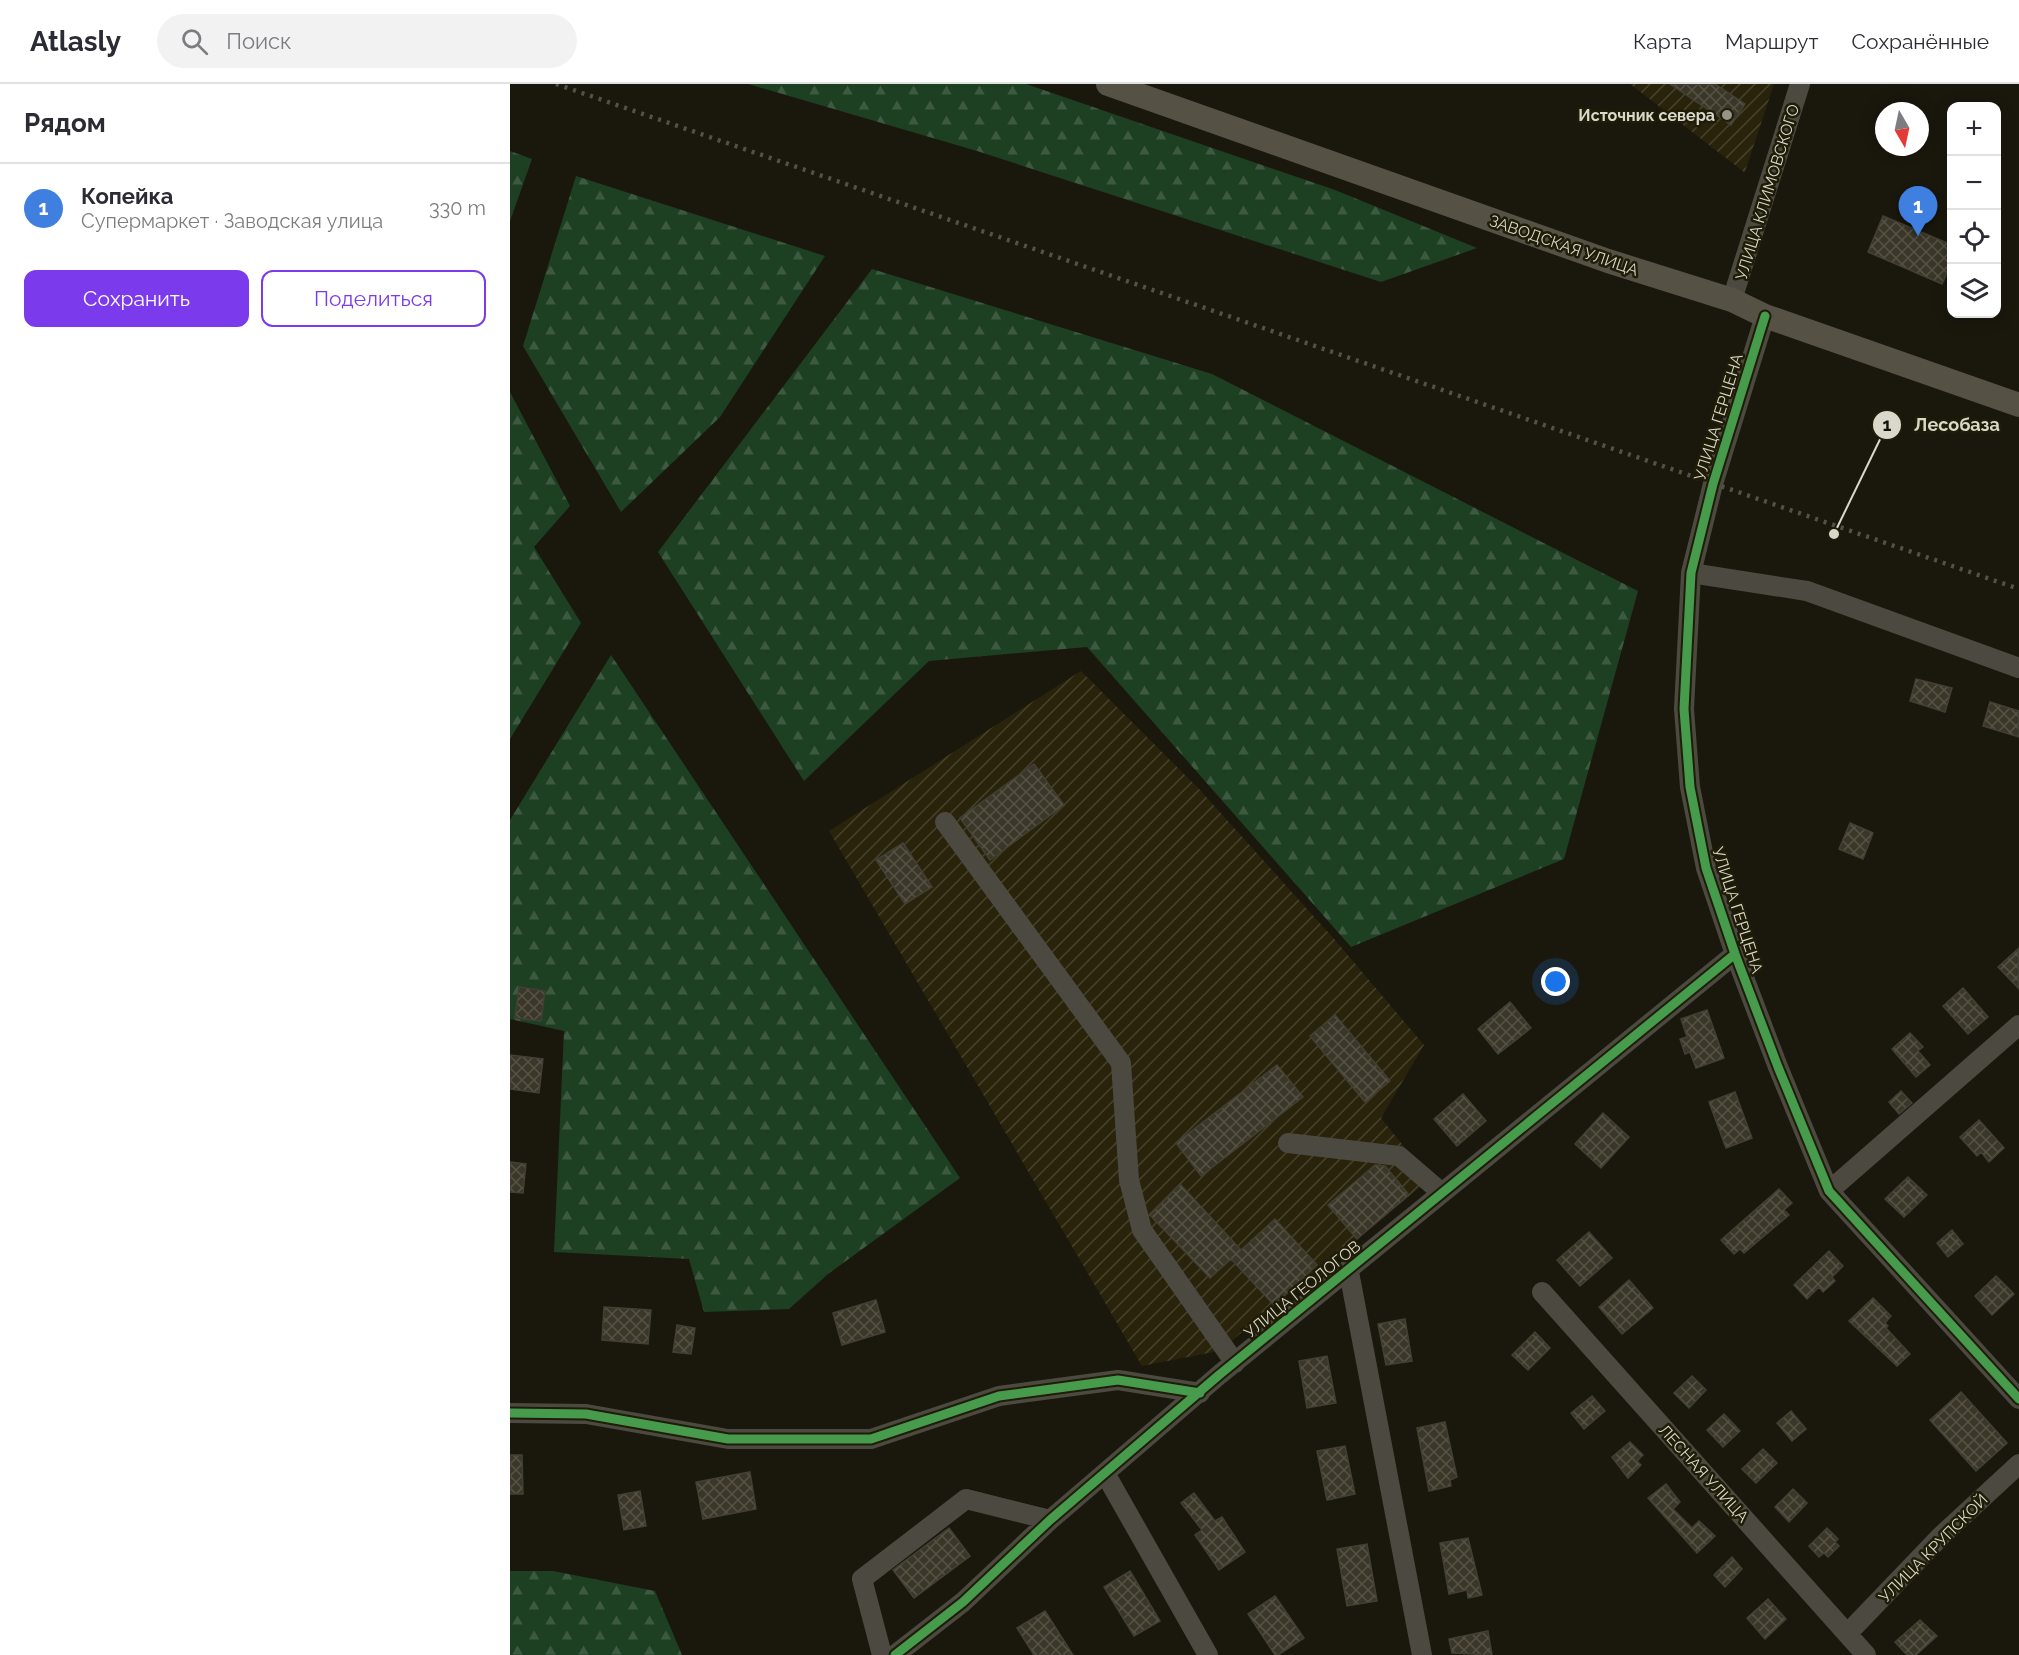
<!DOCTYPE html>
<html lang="ru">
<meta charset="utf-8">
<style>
:root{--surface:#fff;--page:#f2f2f3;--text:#2b2b33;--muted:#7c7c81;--line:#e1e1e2;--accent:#7c3aed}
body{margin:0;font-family:Raleway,sans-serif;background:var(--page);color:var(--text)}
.controls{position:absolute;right:18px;top:18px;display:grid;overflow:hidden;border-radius:12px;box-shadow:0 3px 15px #0003}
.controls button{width:54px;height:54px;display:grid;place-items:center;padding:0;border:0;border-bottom:2px solid var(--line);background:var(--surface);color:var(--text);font:30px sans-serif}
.compass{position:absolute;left:1365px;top:18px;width:54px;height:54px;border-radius:50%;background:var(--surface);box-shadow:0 3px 15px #0003;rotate:171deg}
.you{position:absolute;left:1046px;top:898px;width:21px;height:21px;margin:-15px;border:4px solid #fff;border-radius:50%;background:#1a73e8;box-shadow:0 0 0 9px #1a73e833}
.badge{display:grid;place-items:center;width:39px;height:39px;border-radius:50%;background:var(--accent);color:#fff;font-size:20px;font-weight:700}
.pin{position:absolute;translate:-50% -50px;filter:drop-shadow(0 2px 3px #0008)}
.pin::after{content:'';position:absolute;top:32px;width:21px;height:18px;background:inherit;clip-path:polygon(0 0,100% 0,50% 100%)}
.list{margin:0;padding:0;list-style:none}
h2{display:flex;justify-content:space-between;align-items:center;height:78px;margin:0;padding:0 24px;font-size:26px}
h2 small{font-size:20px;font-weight:400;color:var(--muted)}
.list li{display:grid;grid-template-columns:39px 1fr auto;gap:18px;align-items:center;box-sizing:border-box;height:90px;padding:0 24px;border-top:2px solid var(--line)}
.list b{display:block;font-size:22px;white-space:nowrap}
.list p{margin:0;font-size:20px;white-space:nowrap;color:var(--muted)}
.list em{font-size:20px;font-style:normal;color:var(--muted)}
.actions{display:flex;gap:12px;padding:18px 24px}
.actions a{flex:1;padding:14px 0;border:2px solid var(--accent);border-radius:12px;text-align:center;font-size:21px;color:var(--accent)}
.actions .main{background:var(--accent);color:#fff}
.icon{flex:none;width:33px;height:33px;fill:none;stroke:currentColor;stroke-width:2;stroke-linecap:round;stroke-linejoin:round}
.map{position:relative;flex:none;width:1509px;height:1571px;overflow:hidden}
header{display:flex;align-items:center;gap:36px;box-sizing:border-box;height:84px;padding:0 30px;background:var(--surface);border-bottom:2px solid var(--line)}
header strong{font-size:28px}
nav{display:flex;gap:33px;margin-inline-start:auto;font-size:21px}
.search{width:420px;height:54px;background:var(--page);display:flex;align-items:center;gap:15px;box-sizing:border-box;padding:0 21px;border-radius:33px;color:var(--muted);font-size:22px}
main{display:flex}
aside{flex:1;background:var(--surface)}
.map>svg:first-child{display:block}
.industrial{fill:url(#industrial-furrows)}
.forest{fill:url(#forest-firs)}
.building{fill:url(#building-cross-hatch);stroke:#424036;stroke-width:1.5}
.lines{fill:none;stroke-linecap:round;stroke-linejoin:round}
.minor{stroke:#4c4a40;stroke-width:20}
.major{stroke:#565145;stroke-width:24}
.rail{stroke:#535148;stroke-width:4.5;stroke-dasharray:3 6;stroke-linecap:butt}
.cycleway-casing{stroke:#1f1c08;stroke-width:13}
.cycleway{stroke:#469c4c;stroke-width:9}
.poi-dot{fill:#979588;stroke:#1f1c08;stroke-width:2}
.labels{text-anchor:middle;stroke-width:5;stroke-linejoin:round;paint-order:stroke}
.poi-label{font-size:16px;font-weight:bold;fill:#dad8cb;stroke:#1f1c08;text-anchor:end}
.street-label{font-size:16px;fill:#dad8cb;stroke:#1f1c08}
.leader{fill:none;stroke:#dad8cb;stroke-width:2}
.callout-dot{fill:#dad8cb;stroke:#1f1c08;stroke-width:2}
.mark-label{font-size:18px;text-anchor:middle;font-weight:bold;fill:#111}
.callout-label{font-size:18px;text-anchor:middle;font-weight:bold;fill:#dad8cb;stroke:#1f1c08;stroke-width:5;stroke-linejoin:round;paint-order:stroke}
</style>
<header>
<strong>Atlasly</strong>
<div class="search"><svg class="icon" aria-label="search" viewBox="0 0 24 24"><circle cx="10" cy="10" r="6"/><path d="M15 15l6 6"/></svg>Поиск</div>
<nav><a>Карта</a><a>Маршрут</a><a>Сохранённые</a></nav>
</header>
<main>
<aside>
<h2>Рядом<small></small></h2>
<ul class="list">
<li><span class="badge" style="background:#3f7fe0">1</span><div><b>Копейка</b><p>Супермаркет · Заводская улица</p></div><em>330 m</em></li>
</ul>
<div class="actions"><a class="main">Сохранить</a><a>Поделиться</a></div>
</aside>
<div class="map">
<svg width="1509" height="1571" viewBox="0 0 1509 1571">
<defs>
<pattern id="industrial-furrows" width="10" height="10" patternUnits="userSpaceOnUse" patternTransform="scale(1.5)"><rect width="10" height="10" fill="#28230a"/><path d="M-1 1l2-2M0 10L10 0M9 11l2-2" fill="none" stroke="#47422c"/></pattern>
<pattern id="forest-firs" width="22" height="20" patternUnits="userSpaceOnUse" patternTransform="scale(1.5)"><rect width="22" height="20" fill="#1d3f22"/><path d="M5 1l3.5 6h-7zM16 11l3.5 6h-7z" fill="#3d5a41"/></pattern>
<pattern id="building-cross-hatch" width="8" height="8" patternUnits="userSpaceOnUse" patternTransform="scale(1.5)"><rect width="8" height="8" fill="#3a3728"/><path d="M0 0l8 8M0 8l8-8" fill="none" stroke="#565346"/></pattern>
</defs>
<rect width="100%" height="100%" fill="#1a180d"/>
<!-- industrial -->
<path class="industrial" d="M1120,0H1264L1235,88H1234Z
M571,587L690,706L825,856L914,961L871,1034L920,1095L709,1267L632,1282L319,747Z"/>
<!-- forest -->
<path class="forest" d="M238,0H516L825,106L967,164L871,198L467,67Z
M0,67L22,75L0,137Z
M66,92L315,172L210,333L111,428L13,262Z
M362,185L702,290L1128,507L1054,775L841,863L577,563L419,577L294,697L148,468Z
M0,308L60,422L24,463L71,539L0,655Z
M101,571L450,1094L318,1190L279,1225L194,1228L179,1175L44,1168L54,947L0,935V736Z
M0,1487H43L145,1507L172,1571H0Z"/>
<!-- building -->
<path class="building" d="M1160,0H1205L1235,20L1221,41Z
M1373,132L1442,161V178L1432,200L1358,168Z
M1406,595L1442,604L1435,628L1400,617Z
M1480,618L1509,627V653L1473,642Z
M524,680L554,721L480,776L450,734Z
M1340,739L1363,749L1353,775L1329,765Z
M393,759L422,803L395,820L366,776Z
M1509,864V905L1488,883Z
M9,903L35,907L31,937L5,934Z
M1453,904L1478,933L1458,950L1433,922Z
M1000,918L1021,944L988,970L968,945Z
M1197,926L1214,974L1186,984L1180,968L1175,970L1170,955L1177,953L1171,935Z
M825,931L880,997L855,1018L800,952Z
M1400,949L1413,963L1408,967L1420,981L1406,993L1382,965Z
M0,971L33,975L29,1009L0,1005Z
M767,981L793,1013L691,1092L666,1059Z
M1391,1007L1402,1019L1389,1030L1379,1018Z
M1225,1008L1242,1054L1216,1064L1199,1018Z
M953,1010L976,1037L947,1062L924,1035Z
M1093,1029L1119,1053L1091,1084L1065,1060Z
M1469,1036L1494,1064L1479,1078L1471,1068L1467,1072L1450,1053Z
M0,1078L16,1080L13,1109L0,1108Z
M865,1081L875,1082L899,1111L847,1155L818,1121Z
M1398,1093L1417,1111L1394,1133L1375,1115Z
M670,1100L731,1166L765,1135L807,1181L764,1221L721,1175L700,1194L640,1131Z
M1269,1105L1282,1119L1274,1126L1279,1131L1234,1169L1230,1165L1224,1170L1211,1156Z
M1442,1146L1453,1160L1438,1173L1427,1159Z
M1079,1148L1102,1174L1070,1202L1047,1176Z
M1319,1167L1333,1182L1322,1193L1325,1197L1313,1208L1309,1203L1297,1215L1284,1201Z
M1486,1192L1504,1210L1482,1231L1465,1212Z
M1119,1196L1143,1224L1112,1250L1089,1223Z
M1363,1214L1381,1232L1375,1239L1378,1242L1376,1244L1400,1270L1387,1282L1339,1237Z
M366,1216L375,1248L332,1261L323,1229Z
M94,1223L141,1226L138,1260L92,1256Z
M895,1235L902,1277L876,1281L868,1240Z
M167,1241L185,1244L181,1270L163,1268Z
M1025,1248L1040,1264L1018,1286L1002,1271Z
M817,1272L826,1319L797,1324L789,1277Z
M1182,1292L1196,1306L1179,1324L1164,1309Z
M1451,1308L1497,1359L1466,1387L1420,1336Z
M1082,1312L1095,1327L1074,1345L1061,1329Z
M1281,1327L1296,1345L1282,1357L1267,1339Z
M1214,1330L1230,1347L1213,1363L1197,1346Z
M935,1338L947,1393L940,1396L941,1402L919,1407L907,1344Z
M1120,1358L1133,1371L1127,1377L1131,1381L1118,1394L1102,1373Z
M835,1362L845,1410L817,1416L807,1367Z
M1253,1365L1267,1379L1246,1399L1232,1385Z
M0,1371H12L13,1410H0Z
M240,1388L246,1425L193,1435L186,1398Z
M1156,1400L1170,1418L1163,1425L1182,1444L1189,1437L1205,1452L1187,1469L1138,1414Z
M1283,1405L1297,1419L1279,1438L1265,1423Z
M130,1407L136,1442L114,1446L108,1411Z
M684,1409L705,1437L712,1433L735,1468L709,1486L685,1451L692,1446L671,1419Z
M439,1444L460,1472L404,1514L383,1486Z
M1317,1444L1328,1455L1325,1458L1329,1462L1318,1473L1314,1469L1309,1473L1299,1462Z
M958,1454L972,1511L958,1514L957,1506L939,1510L930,1459Z
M857,1460L867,1517L837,1522L827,1465Z
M1222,1473L1232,1485L1215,1503L1204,1491Z
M620,1487L650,1537L624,1552L594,1503Z
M765,1512L794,1554L768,1571H765L738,1530Z
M1258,1515L1276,1535L1255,1555L1237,1534Z
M535,1527L563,1571H524L507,1544Z
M1410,1536L1427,1552L1406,1571H1397L1385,1558Z
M978,1547L982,1571L942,1569L939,1555Z"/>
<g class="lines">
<!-- minor -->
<path class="minor" d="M1222,216L1290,0
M1255,232L1203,400L1181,489L1174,625L1180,703L1196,784L1225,870L1268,983L1319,1107L1509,1315
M1181,489L1297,507L1509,584
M435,738L611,979L619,1096L632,1146L725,1279
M778,1059L889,1072L932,1109
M1319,1107L1509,941
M839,1188L912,1571
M1032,1208L1356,1571
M0,1329L76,1330L218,1355H361L489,1312L608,1296L690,1309
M596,1391L698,1571
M1338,1549L1431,1452L1509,1380
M372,1571L352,1495L456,1415L540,1436
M385,1571L453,1518L540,1436L709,1291L1225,870"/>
<!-- major -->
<path class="major" d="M598,0L1098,177L1222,216L1255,232L1509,321"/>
<!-- rail -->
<path class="rail" d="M46,0L1509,505"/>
<!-- cycleway casing -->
<g class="cycleway-casing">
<path id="cycleway" d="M1255,232L1203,400L1181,489L1174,625L1180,703L1196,784L1225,870L1268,983L1319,1107L1509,1315
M0,1329L76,1330L218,1355H361L489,1312L608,1296L690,1309
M385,1571L453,1518L540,1436L709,1291L1225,870"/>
</g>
<!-- cycleway -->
<use href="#cycleway" class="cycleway"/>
</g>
<!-- markers -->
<circle class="poi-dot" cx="1217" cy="31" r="6"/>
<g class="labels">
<!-- poi labels -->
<g class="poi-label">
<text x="1205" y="37">Источник севера</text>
</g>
<!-- street labels -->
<g class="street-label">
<text transform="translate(1257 108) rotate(-73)" y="6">УЛИЦА КЛИМОВСКОГО</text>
<text transform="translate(1054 161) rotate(19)" y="6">ЗАВОДСКАЯ УЛИЦА</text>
<text transform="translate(1208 333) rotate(-73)" y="6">УЛИЦА ГЕРЦЕНА</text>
<text transform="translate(1228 826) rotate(72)" y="6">УЛИЦА ГЕРЦЕНА</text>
<text transform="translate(792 1205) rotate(-39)" y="6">УЛИЦА ГЕОЛОГОВ</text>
<text transform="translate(1194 1389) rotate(48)" y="6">ЛЕСНАЯ УЛИЦА</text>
<text transform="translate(1423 1464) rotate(-45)" y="6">УЛИЦА КРУПСКОЙ</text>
</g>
</g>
<!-- callouts -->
<path class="leader" d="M1324 450L1377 341"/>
<g class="callout-dot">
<circle cx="1324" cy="450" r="6"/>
<circle cx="1377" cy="341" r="15"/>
</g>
<g class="mark-label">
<text x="1377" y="347">1</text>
</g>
<g class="callout-label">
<text x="1447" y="347">Лесобаза</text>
</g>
</svg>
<div class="controls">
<button>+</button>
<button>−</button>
<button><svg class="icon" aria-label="locate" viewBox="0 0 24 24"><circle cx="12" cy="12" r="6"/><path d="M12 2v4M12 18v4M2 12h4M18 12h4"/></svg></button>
<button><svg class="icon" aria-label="layers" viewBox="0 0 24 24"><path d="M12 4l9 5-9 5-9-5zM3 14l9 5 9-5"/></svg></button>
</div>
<svg class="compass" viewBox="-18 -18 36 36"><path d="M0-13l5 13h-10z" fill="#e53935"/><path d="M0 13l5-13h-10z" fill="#7c7c81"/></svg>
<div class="you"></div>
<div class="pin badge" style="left:1408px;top:152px;background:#3f7fe0">1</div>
</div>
</main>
